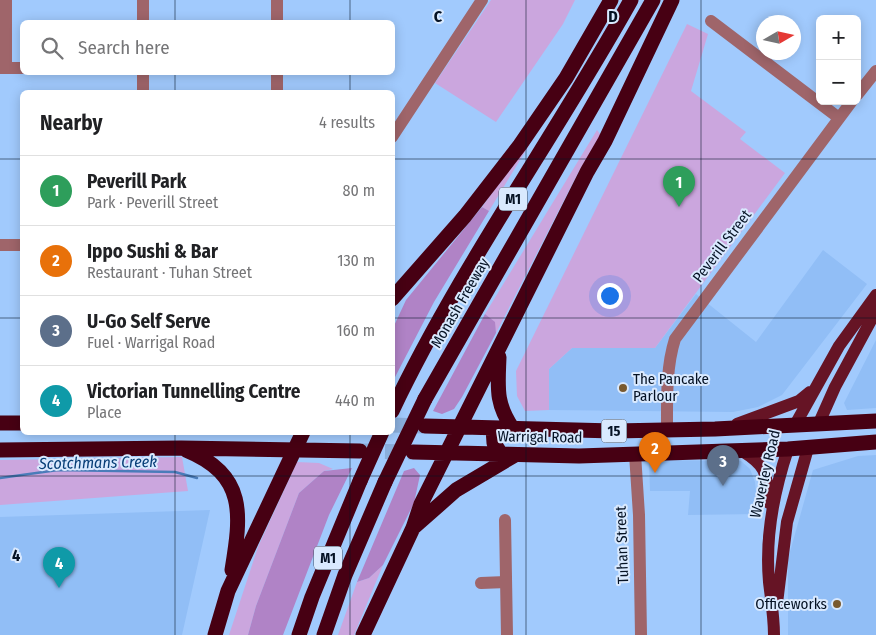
<!DOCTYPE html>
<meta charset="utf-8">
<style>
:root{--surface:#fff;--page:#f6f6f6;--text:#202124;--muted:#757577;--line:#e0e0e0;--accent:#db2777}
body{margin:0;font-family:"Fira Sans Condensed",sans-serif;background:var(--page);color:var(--text)}
.controls{position:absolute;right:15px;top:15px;display:grid;overflow:hidden;border-radius:8px;box-shadow:0 2px 12px #0003}
.controls button{width:45px;height:45px;display:grid;place-items:center;padding:0;border:0;border-bottom:1px solid var(--line);background:var(--surface);color:var(--text);font:25px sans-serif}
.compass{position:absolute;left:756px;top:15px;width:45px;height:45px;border-radius:50%;background:var(--surface);box-shadow:0 2px 12px #0003;rotate:81deg}
.you{position:absolute;left:609px;top:295px;width:18px;height:18px;margin:-12px;border:4px solid #fff;border-radius:50%;background:#1a73e8;box-shadow:0 0 0 8px #1a73e833}
.badge{display:grid;place-items:center;width:32px;height:32px;border-radius:50%;background:var(--accent);color:#fff;font-size:16px;font-weight:700}
.pin{position:absolute;translate:-50% -41px;filter:drop-shadow(0 1px 2px #0008)}
.pin::after{content:'';position:absolute;top:26px;width:18px;height:15px;background:inherit;clip-path:polygon(0 0,100% 0,50% 100%)}
.list{margin:0;padding:0;list-style:none}
h2{display:flex;justify-content:space-between;align-items:center;height:65px;margin:0;padding:0 20px;font-size:21px}
h2 small{font-size:16px;font-weight:400;color:var(--muted)}
.list li{display:grid;grid-template-columns:32px 1fr auto;gap:15px;align-items:center;box-sizing:border-box;height:70px;padding:0 20px;border-top:1px solid var(--line)}
.list b{display:block;font-size:19px;white-space:nowrap}
.list p{margin:0;font-size:16px;white-space:nowrap;color:var(--muted)}
.list em{font-size:16px;font-style:normal;color:var(--muted)}
.icon{flex:none;width:28px;height:28px;fill:none;stroke:currentColor;stroke-width:2;stroke-linecap:round;stroke-linejoin:round}
.map{position:relative;flex:none;width:876px;height:635px;overflow:hidden}
.search{position:absolute;background:var(--surface);box-shadow:0 2px 12px #0003;left:20px;top:20px;width:375px;height:55px;display:flex;align-items:center;gap:12px;box-sizing:border-box;padding:0 18px;border-radius:8px;color:var(--muted);font-size:19px}
.panel{position:absolute;background:var(--surface);box-shadow:0 2px 12px #0003;left:20px;top:90px;width:375px;height:345px;border-radius:8px}
.map>svg:first-child{display:block}
.built{fill:#91bef6}
.green{fill:#cba6de}
.forest{fill:#b083c6}
.lines{fill:none;stroke-linecap:round;stroke-linejoin:round}
.stream{stroke:#4a7cb9;stroke-width:2.5}
.highway-tunnel{stroke:#8aaedc;stroke-width:15;stroke-dasharray:15 8;stroke-linecap:butt}
.minor{stroke:#9f656a;stroke-width:12}
.major{stroke:#661425;stroke-width:12}
.highway{stroke:#470013;stroke-width:15}
.highway-bridge{stroke:#470013;stroke-width:15}
.grid{fill:none;stroke:#051224;stroke-width:1;stroke-opacity:0.55}
.poi-dot{fill:#795a2f;stroke:#d9e9fe;stroke-width:2}
.labels{text-anchor:middle;stroke-width:4;stroke-linejoin:round;paint-order:stroke}
.shield{fill:#d9e9fe;stroke:#455265;stroke-width:1}
.shield-label{font-size:14px;font-weight:bold;fill:#051224}
.street-label{font-size:15px;fill:#051224;stroke:#d9e9fe}
.poi-label{font-size:15px;fill:#051224;stroke:#d9e9fe;text-anchor:start}
.water-label{font-size:16px;font-style:italic;fill:#073e77;stroke:#d9e9fe}
.grid-label{font-size:16px;text-anchor:middle;font-weight:bold;fill:#051224;stroke:#d9e9fe;stroke-width:4;stroke-linejoin:round;paint-order:stroke}
</style>
<div class="map">
<svg width="876" height="635" viewBox="0 0 876 635">
<rect width="100%" height="100%" fill="#a1cafd"/>
<!-- built -->
<path class="built" d="M823,250L867,284L782,395L758,407L733,412L549,410V369L572,348H655L696,294L756,342Z
M876,340V408L847,410L844,403Z
M876,455V635H788V559L813,470L858,456Z
M649,460L741,461L750,469L755,482L758,514L688,515L690,491H650Z
M210,510L182,635H0V517Z"/>
<!-- green -->
<path class="green" d="M491,0H575L563,24L496,122L435,83Z
M687,24L708,34L691,91L746,132L740,139L785,173L655,348H572L549,369V410L525,411L517,396L516,371Z
M597,130L600,134L599,142L579,171L496,333L494,322L485,314Z
M525,147H528L489,211L482,207Z
M182,457L188,491L0,505V460Z
M297,462L319,463L333,469L324,471L299,493L256,606L248,635H229L258,547Z
M383,565L354,635H338L357,582L369,578Z"/>
<!-- forest -->
<path class="forest" d="M482,207L489,211L434,302L393,381V328L406,300Z
M485,314L495,322L496,333L462,397L454,409L442,414L433,411Z
M352,468L329,515L283,635H248L256,606L299,493L324,471Z
M414,468L420,475L414,503L383,565L369,578L357,582L404,471Z"/>
<g class="lines">
<!-- stream -->
<path class="stream" d="M0,478L58,470L175,472L197,478"/>
<!-- highway-tunnel -->
<path class="highway-tunnel" d="M392,425L423,426
M362,451L411,452"/>
<!-- minor -->
<path class="minor" d="M277,0V22
M711,21L839,118
M143,22V0
M0,68H22
M6,68V0
M143,72V92
M277,72V92
M857,95L876,71
M392,137L482,0
M0,245H22
M667,429C667,400 666,367 675,339L852,101
M635,454L639,515L641,635
M505,520L507,635
M481,583L506,582"/>
<!-- major -->
<path class="major" d="M819,423L835,387L876,311
M737,424L799,401L810,392
M795,425L839,346L876,295
M742,451C768,467 766,474 769,503
M777,603L787,522L808,448
M774,635C774,617 771,599 769,582C765,537 774,491 788,449"/>
<!-- highway -->
<path class="highway" d="M392,299L465,216L520,145L566,78L611,0
M499,357C498,387 495,403 513,429
M425,399L653,0
M392,411C460,268 554,138 631,0
M0,423H22
M425,426L614,431L715,429L876,421
M493,428L494,443L501,454
M0,450L181,448L360,451
M186,450C247,475 241,515 232,570
M413,452L579,456L788,449L876,442
M413,528L456,490L515,455
M215,635L228,591L303,432
M299,635L312,597L360,481
M324,635L345,575L385,482
M363,635L413,528L421,504L587,172L605,141L672,0"/>
<!-- highway-bridge -->
<path class="highway-bridge" d="M360,481L382,432
M385,482L425,399"/>
</g>
<!-- grid -->
<path class="grid" d="M175,0V22M350,0V22M526,0V635M701,0V635M175,72V92M350,72V92M0,159H22M392,159H876M0,318H22M392,318H876M175,432V635M350,432V635M0,476H876"/>
<!-- markers -->
<g class="poi-dot">
<circle cx="623" cy="388" r="5"/>
<circle cx="837" cy="604" r="5"/>
</g>
<g class="labels">
<!-- shield labels -->
<g class="shield">
<rect x="499" y="187.5" width="28" height="23" rx="4"/>
<rect x="601.5" y="419.5" width="25" height="23" rx="4"/>
<rect x="314" y="546.5" width="28" height="23" rx="4"/>
</g>
<g class="shield-label">
<text x="513" y="204">M1</text>
<text x="614" y="436">15</text>
<text x="328" y="563">M1</text>
</g>
<!-- street labels -->
<g class="street-label">
<text transform="translate(722 246) rotate(-53)" y="5">Peverill Street</text>
<text transform="translate(460 303) rotate(-60)" y="5">Monash Freeway</text>
<text transform="translate(540 437) rotate(1)" y="5">Warrigal Road</text>
<text transform="translate(765 474) rotate(-77)" y="5">Waverley Road</text>
<text transform="translate(622 545) rotate(-92)" y="5">Tuhan Street</text>
</g>
<!-- poi labels -->
<g class="poi-label">
<text x="633" y="384">The Pancake<tspan x="633" dy="17">Parlour</tspan></text>
<text x="827" y="609" text-anchor="end">Officeworks</text>
</g>
<!-- water labels -->
<g class="water-label">
<text transform="translate(98 462) rotate(-1)" y="6">Scotchmans Creek</text>
</g>
</g>
<g class="grid-label">
<text x="438" y="22">C</text>
<text x="613" y="22">D</text>
<text x="16" y="561">4</text>
</g>
</svg>
<div class="controls">
<button>+</button>
<button>−</button>
</div>
<svg class="compass" viewBox="-18 -18 36 36"><path d="M0-13l5 13h-10z" fill="#e53935"/><path d="M0 13l5-13h-10z" fill="#757577"/></svg>
<div class="you"></div>
<div class="pin badge" style="left:679px;top:207px;background:#2e9e5b">1</div>
<div class="pin badge" style="left:655px;top:473px;background:#e8710a">2</div>
<div class="pin badge" style="left:723px;top:486px;background:#5c6f8a">3</div>
<div class="pin badge" style="left:59px;top:588px;background:#0f9aa8">4</div>
<div class="search"><svg class="icon" aria-label="search" viewBox="0 0 24 24"><circle cx="10" cy="10" r="6"/><path d="M15 15l6 6"/></svg>Search here</div>
<section class="panel">
<h2>Nearby<small>4 results</small></h2>
<ul class="list">
<li><span class="badge" style="background:#2e9e5b">1</span><div><b>Peverill Park</b><p>Park · Peverill Street</p></div><em>80 m</em></li>
<li><span class="badge" style="background:#e8710a">2</span><div><b>Ippo Sushi &amp; Bar</b><p>Restaurant · Tuhan Street</p></div><em>130 m</em></li>
<li><span class="badge" style="background:#5c6f8a">3</span><div><b>U-Go Self Serve</b><p>Fuel · Warrigal Road</p></div><em>160 m</em></li>
<li><span class="badge" style="background:#0f9aa8">4</span><div><b>Victorian Tunnelling Centre</b><p>Place</p></div><em>440 m</em></li>
</ul>
</section>
</div>
